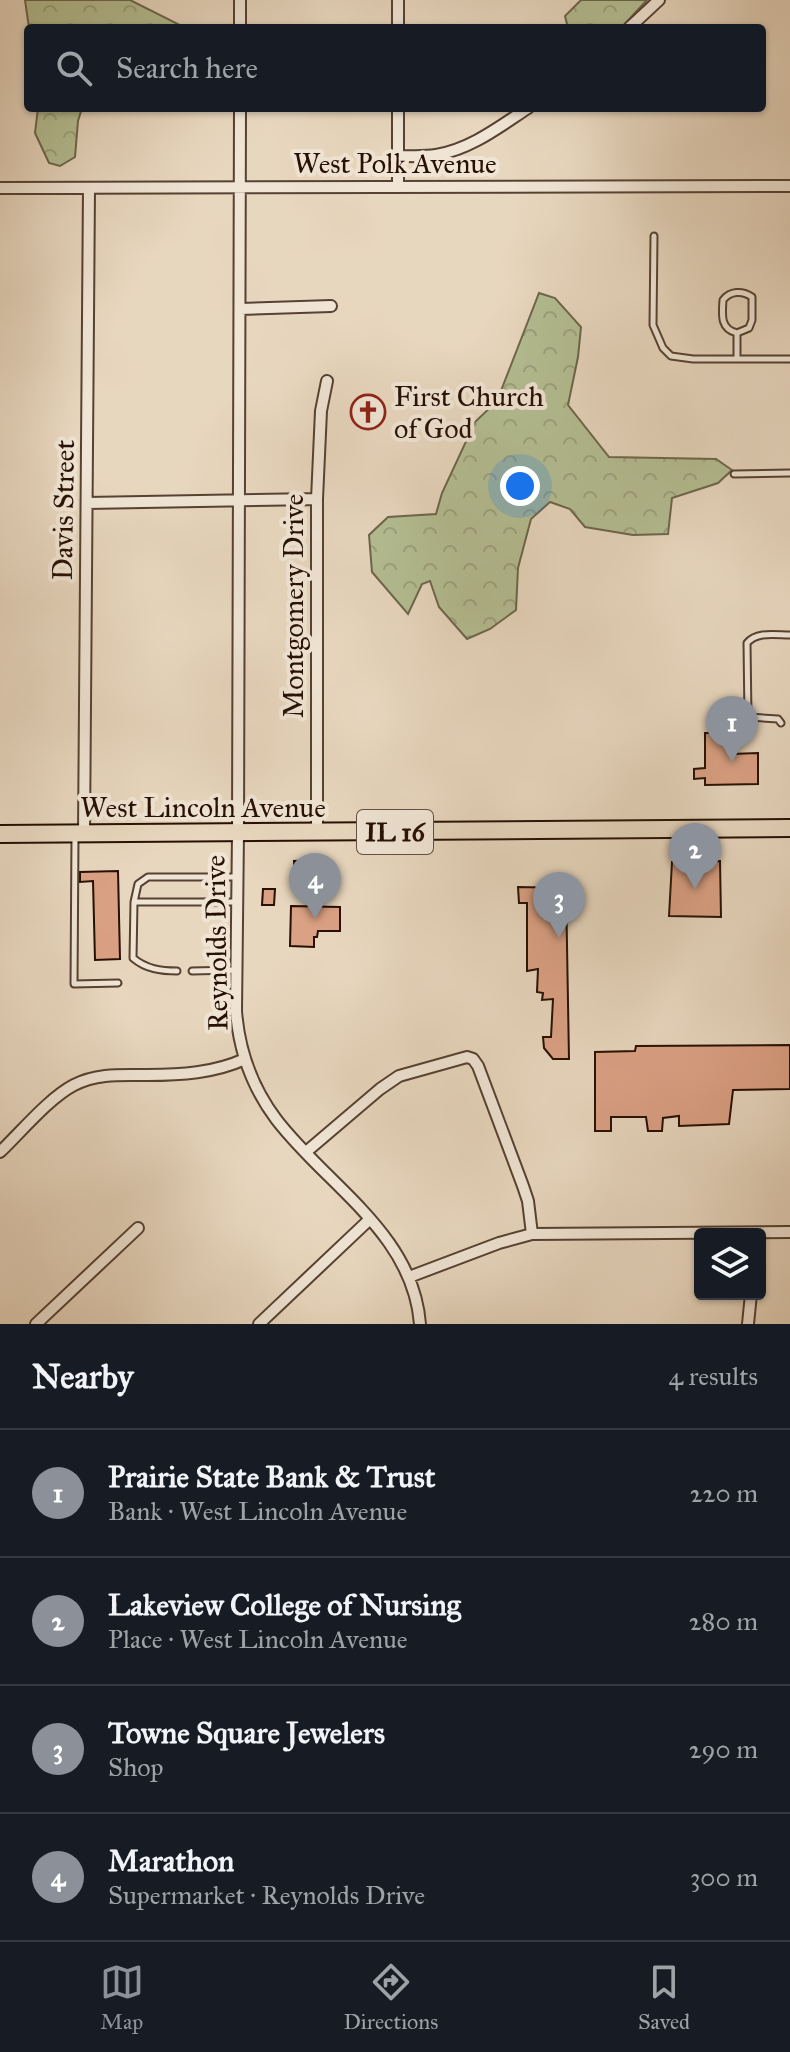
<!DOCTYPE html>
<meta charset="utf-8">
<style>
:root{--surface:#171b24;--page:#20242c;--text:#f1f3f6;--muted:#9ea1a6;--line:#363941;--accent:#8c9099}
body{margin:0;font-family:"IM FELL Great Primer",serif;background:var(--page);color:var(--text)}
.controls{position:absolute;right:24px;bottom:24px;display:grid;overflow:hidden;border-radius:8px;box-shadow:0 2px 6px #0004}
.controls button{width:72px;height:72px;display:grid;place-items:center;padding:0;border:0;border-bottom:2px solid var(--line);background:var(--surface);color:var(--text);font:40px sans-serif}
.you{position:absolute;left:520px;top:486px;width:28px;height:28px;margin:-20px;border:6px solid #fff;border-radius:50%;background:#1a73e8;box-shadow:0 0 0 12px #1a73e833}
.badge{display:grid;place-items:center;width:52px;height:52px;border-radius:50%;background:var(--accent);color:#fff;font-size:26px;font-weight:700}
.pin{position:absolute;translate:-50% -66px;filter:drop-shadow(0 2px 4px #0008)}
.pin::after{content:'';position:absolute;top:42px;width:28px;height:24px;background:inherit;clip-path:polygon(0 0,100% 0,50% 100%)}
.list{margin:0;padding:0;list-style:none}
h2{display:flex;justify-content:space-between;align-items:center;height:104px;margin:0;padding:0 32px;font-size:34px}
h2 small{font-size:26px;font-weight:400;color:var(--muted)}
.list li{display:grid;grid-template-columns:52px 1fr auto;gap:24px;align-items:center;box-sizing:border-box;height:128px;padding:0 32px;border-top:2px solid var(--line)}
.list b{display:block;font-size:30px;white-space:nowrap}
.list p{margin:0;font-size:26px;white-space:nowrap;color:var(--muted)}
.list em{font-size:26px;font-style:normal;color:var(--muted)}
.icon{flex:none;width:44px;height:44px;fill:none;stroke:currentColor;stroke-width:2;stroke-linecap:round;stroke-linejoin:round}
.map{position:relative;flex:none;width:790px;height:1324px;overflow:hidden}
.search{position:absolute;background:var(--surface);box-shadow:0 2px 6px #0004;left:24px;right:24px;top:24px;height:88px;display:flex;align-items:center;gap:20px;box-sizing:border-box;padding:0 28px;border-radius:8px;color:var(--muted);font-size:30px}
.sheet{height:616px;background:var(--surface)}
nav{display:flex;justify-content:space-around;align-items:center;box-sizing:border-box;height:112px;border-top:2px solid var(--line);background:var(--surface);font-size:22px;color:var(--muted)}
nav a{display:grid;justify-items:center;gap:4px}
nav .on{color:var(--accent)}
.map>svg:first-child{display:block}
.forest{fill:url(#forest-crowns);stroke:#6d664b;stroke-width:2}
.building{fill:#dba184;stroke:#260f03;stroke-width:2}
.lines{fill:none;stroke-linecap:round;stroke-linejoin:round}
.lane-casing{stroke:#564132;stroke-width:9}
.street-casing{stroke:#564132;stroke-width:14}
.primary-casing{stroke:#260f03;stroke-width:20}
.lane{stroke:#f0e5d5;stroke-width:5}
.street{stroke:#f0e5d5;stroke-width:10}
.primary{stroke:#e8d7bf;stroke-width:16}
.labels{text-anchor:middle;stroke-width:8;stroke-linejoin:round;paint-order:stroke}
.shield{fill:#f0e5d5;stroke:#634f42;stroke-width:2}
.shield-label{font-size:26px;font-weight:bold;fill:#260f03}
.street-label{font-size:28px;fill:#260f03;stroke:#f0e5d5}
.poi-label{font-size:28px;fill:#260f03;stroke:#f0e5d5;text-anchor:start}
</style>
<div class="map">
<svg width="790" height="1324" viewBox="0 0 790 1324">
<defs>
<pattern id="forest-crowns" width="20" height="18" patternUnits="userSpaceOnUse" patternTransform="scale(2)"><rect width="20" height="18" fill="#b4be93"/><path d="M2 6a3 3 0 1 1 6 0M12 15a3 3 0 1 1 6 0" fill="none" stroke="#9ba27d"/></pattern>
</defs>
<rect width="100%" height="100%" fill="#e8d7bf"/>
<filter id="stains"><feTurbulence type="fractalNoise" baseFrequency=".0025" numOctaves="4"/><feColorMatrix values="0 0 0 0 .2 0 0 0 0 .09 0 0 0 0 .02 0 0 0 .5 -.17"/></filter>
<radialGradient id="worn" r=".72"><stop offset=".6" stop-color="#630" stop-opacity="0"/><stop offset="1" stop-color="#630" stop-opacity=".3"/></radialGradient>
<!-- forest -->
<path class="forest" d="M25,0H130L178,24L175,28H29Z
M581,0H647L621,28H568L565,16Z
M38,108H82L78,121L75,157L60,166L49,163L35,133Z
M539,293L555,298L581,327L578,357L568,405L609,457L716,459L732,470L718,483L672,498L668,534L633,535L585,527L570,509L550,502L531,519L518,568L516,610L490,629L467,639L439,607L430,581L422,584L408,614L372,572L369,535L388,517L436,514L442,493L475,422L497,401Z"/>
<!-- building -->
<path class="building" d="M705,733H731V754L758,753V784L705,785V778L694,779V769L705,768Z
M318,860V883L295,884L294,861Z
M720,861L721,917L669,916L672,862Z
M118,871L120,959L95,960L93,881L80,882V872Z
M518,887L566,888L569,1059H553L544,1048L543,1037H551L553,999L542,1000L543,993L537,992L538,969L527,971V903H519Z
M263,889H275L274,905H262Z
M291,906L340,907V931H318L317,937H314V947L290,946Z
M790,1045V1089L733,1090L729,1124L679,1126V1116L663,1118L662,1131H648L646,1117H611V1131H595V1052L635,1051L636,1046Z"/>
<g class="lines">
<!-- lane casing -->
<g class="lane-casing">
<path id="lane" d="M654,236L653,325L663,348L671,356L693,359H790
M737,333L749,328L752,320V297C742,290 730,291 723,300C722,315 720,329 737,333V359
M734,474L790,473
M781,723L778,719L748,717L747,643C757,631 776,635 790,635
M75,836L74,984L118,983
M134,902H237
M177,971C161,971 146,969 133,958L134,902L138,884L148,877H237
M192,971L235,970"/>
</g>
<!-- street casing -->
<g class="street-casing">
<path id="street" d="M240,0V28
M398,28V0
M629,28L659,0
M240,108L238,833L236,1011C239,1050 252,1087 276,1119C326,1185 413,1233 420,1324
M398,156C411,156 424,157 436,155C471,149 499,127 528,108
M398,187V108
M0,188L790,186
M240,309L331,306
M87,503L317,499
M317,832V499L321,411L327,381
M84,834L89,188
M0,1152C21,1132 49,1098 74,1085C97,1073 122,1075 147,1075C181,1075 214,1073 245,1059
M306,1152L380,1089L399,1076L467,1057L473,1059L478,1066L523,1186L528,1201L532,1234
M409,1277L499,1243L532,1234L790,1232
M36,1324L138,1228
M259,1324L370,1219
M748,1324L751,1294"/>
</g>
<!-- primary casing -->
<g class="primary-casing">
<path id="primary" d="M0,834L790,828"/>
</g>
<!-- lane -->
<use href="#lane" class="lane"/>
<!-- street -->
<use href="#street" class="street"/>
<!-- primary -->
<use href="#primary" class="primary"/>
</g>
<!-- icons -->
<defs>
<g id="church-ring" transform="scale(1.8)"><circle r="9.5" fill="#f0e5d5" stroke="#8f2418" stroke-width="1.5"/><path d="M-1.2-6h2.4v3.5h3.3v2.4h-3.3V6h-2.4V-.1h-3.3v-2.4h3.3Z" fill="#8f2418"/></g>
</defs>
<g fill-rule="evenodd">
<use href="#church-ring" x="368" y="412"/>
</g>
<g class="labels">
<!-- shield labels -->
<rect class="shield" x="357" y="810" width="76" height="44" rx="6"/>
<g class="shield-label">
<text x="395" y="841">IL 16</text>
</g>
<!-- street labels -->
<g class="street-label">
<text x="395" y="173">West Polk Avenue</text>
<text transform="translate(63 510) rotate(-89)" y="10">Davis Street</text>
<text transform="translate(293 606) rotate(-90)" y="10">Montgomery Drive</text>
<text x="203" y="817">West Lincoln Avenue</text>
<text transform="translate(216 943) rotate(-91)" y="10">Reynolds Drive</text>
</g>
<!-- poi labels -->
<g class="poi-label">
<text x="394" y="406">First Church<tspan x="394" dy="32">of God</tspan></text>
</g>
</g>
<rect width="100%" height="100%" filter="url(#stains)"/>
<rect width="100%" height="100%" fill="url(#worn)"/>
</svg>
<div class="controls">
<button><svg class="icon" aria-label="layers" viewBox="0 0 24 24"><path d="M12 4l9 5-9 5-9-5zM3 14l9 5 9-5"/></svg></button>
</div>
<div class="you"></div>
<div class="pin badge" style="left:732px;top:762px">1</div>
<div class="pin badge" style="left:695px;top:889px">2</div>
<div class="pin badge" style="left:559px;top:938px">3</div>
<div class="pin badge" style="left:315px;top:919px">4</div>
<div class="search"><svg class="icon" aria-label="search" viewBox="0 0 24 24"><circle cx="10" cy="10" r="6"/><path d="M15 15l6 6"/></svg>Search here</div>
</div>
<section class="sheet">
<h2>Nearby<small>4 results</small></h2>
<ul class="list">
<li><span class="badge">1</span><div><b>Prairie State Bank &amp; Trust</b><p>Bank · West Lincoln Avenue</p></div><em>220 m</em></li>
<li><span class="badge">2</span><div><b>Lakeview College of Nursing</b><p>Place · West Lincoln Avenue</p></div><em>280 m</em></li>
<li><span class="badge">3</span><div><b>Towne Square Jewelers</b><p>Shop</p></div><em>290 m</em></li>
<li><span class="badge">4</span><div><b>Marathon</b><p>Supermarket · Reynolds Drive</p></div><em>300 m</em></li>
</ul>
</section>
<nav>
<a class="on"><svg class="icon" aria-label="map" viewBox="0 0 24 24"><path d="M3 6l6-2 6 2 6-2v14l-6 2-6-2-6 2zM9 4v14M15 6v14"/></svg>Map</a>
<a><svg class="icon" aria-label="directions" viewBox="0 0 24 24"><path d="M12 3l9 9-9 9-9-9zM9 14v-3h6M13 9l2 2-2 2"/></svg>Directions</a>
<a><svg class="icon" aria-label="saved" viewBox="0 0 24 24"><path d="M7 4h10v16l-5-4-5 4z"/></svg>Saved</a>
</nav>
